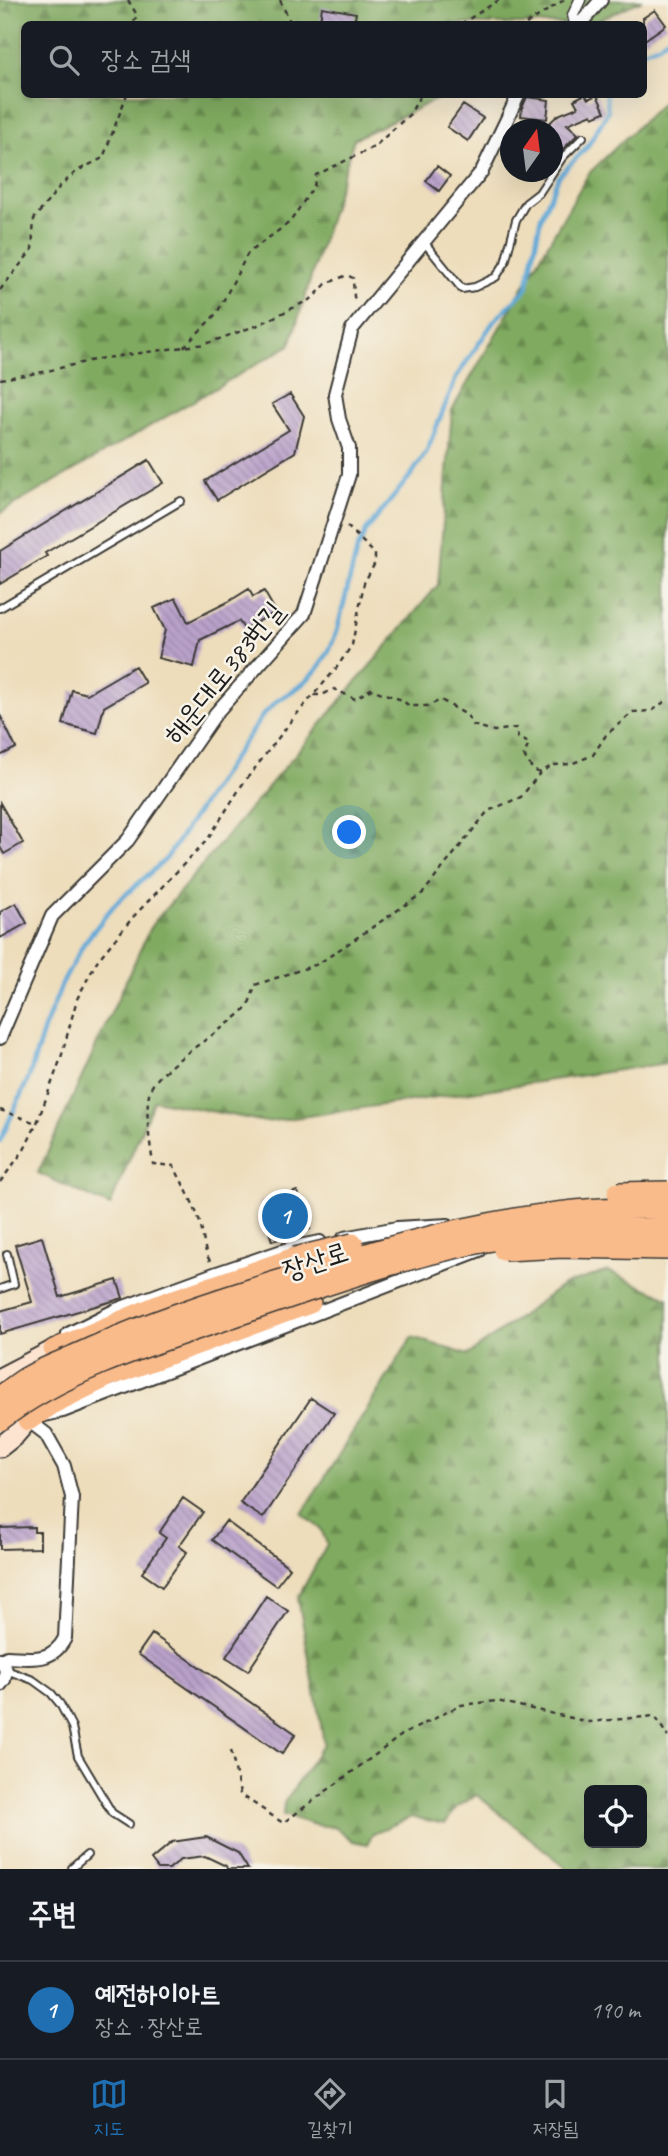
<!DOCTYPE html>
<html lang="ko">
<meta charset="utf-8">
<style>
:root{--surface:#171b24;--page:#20242c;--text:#f1f3f6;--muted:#9ea1a6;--line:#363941;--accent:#1f6fb2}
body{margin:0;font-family:Caveat,"Poor Story",sans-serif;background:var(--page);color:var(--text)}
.controls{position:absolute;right:21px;bottom:21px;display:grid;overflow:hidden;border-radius:10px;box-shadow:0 7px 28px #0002}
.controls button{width:63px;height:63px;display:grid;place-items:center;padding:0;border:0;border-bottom:2px solid var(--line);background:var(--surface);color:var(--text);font:35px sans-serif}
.compass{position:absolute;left:500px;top:119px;width:63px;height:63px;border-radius:50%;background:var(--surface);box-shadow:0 7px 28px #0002;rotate:14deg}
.you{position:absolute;left:350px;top:833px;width:24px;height:24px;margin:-18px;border:5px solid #fff;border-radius:50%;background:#1a73e8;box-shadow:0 0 0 10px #1a73e833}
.badge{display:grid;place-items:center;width:46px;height:46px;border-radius:50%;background:var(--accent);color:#fff;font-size:23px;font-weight:700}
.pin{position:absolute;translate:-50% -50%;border:4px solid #fff;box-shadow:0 2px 7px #0006}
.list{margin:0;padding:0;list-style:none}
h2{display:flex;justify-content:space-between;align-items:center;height:91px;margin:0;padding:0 28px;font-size:30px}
h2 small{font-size:23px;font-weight:400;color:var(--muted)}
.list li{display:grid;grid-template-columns:46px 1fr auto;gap:21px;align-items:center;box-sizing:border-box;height:98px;padding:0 28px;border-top:2px solid var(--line)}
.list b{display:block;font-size:26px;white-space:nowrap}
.list p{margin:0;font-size:23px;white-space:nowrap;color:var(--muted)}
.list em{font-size:23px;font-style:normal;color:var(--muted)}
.icon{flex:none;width:38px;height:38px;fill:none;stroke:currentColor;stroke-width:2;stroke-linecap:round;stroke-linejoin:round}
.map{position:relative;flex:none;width:668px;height:1869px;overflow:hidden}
.search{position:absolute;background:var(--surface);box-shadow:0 7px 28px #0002;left:21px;right:21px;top:21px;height:77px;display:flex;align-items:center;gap:18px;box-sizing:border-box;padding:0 24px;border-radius:10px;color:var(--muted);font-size:26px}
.sheet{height:189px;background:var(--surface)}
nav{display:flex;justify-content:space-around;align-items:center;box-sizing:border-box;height:98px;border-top:2px solid var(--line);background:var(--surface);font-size:19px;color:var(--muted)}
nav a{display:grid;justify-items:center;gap:4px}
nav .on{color:var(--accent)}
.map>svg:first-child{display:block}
.forest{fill:url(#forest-firs);stroke:#4e633e;stroke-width:2;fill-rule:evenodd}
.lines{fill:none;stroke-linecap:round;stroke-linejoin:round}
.stream{stroke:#61a9d8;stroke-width:4.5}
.building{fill:url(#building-back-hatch)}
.service-casing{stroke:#3b3934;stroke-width:10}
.pedestrian-casing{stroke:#3b3934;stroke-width:13}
.minor-casing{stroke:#3b3934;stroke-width:16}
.secondary-casing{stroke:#3b3934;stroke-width:23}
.trunk-casing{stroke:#3b3934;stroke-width:24}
.path{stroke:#3b3934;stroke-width:2.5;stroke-dasharray:5 5;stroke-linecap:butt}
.service{stroke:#fff;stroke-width:6}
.pedestrian{stroke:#fff;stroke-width:10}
.minor{stroke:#fff;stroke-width:12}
.secondary{stroke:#fde4d1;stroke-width:19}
.trunk{stroke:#fabb8b;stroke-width:21}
.trunk-bridge-casing{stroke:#3b3934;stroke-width:24;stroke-linecap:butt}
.trunk-bridge{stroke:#fabb8b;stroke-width:21}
.labels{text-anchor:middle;stroke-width:5;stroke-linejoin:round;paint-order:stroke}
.street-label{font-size:28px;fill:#1c1c1c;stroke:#f7f3e8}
</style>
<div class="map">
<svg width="668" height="1869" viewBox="0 0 668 1869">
<defs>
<pattern id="forest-firs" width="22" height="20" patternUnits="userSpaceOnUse" patternTransform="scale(1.75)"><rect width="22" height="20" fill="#80aa60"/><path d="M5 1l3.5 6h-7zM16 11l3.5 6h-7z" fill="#688a4e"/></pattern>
<pattern id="building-back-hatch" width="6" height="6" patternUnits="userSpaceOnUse" patternTransform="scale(1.75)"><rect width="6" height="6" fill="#baa2cb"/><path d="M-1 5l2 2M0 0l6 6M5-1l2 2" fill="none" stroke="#9683a4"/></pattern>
</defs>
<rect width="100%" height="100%" fill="#f7f3e8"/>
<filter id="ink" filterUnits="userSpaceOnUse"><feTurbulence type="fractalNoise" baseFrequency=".0143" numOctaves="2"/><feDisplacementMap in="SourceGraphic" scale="14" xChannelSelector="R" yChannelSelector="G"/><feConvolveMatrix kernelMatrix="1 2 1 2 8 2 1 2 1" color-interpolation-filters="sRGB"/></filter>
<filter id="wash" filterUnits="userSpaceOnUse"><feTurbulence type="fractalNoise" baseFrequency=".00686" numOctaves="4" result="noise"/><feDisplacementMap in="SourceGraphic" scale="28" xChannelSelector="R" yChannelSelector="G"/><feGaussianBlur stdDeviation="1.57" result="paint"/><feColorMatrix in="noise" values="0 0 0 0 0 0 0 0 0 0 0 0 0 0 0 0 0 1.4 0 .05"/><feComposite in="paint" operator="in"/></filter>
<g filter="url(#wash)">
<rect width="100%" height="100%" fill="#edddbb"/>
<!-- forest -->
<path class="forest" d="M0,0H642L591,24H24V94L445,95L354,139L290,345L0,513Z
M668,97V1063L266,1122L154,1100L110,1206L38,1173L151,926L438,585L452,410L589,173Z
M608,1271L668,1298V1869H568L477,1795L457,1807L445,1824L412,1817L373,1833L367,1844L353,1841L335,1827L315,1825L283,1815L284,1803L324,1743L298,1598L327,1544L321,1529L302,1514L412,1337L468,1355L563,1285ZM642,1790V1843H589V1790Z"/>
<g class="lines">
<!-- stream -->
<path class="stream" d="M644,51L659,45L668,37
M0,1141L29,1077L44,1029L62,984L84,943L115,904L166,859L231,761L263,715L277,701L303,684L317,670L329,651L337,631L357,550L366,531L411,475L426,453L457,376L494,321L527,288L541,217L559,176L587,147L608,111L606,94"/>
</g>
<g id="blocks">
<!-- building -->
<path class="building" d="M322,7L356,13L354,24H332L320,21Z
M655,10L666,25L643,41V18Z
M585,94L588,99L597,95L605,112L593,117L592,114L567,124L578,134L552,160V130H542L558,115L578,107L574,100Z
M527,97L549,100L547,119L521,116L522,108Z
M463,105L483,118L468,141L447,127Z
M437,166L450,176L439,191L426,181Z
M290,394L304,416L295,452L217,500L205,481L289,430L272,404Z
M149,460L163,483L45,553L47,556L0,584V551Z
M249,589L253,597L264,591L276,612L244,629L239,621L200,640L194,667L158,658L165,630L154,608L176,598L188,622L228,602Z
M135,666L145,683L104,707L97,733L63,724L72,690L87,694Z
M0,715L16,748L0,756Z
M0,803L23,843L4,854L0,847Z
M16,903L27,923L0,938V912Z
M297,1191L310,1229L272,1241L260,1203Z
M42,1237L60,1297L117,1280L123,1298L0,1334V1311L32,1302L15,1245Z
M311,1398L334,1413L263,1518L240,1503Z
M183,1498L203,1512L179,1546L187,1552L162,1587L142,1573L166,1538L159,1533Z
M226,1521L290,1568L276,1586L212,1540Z
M34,1527V1532H40V1548L0,1549V1528Z
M266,1596L288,1611L248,1671L226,1657Z
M152,1634L296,1734L282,1754L138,1654Z
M206,1837L238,1853L248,1869H227L226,1866L205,1856L181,1859L169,1869H158L151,1860L172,1842Z"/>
</g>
</g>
<g filter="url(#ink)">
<use href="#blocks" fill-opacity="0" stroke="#3b3934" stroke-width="2"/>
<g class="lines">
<!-- service casing -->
<g class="service-casing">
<path id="service" d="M424,242L462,289L475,287L496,277L505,263L516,220L526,203L539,193L562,158L583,137
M0,608L181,501
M0,1289L14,1284L7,1254
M6,1670L33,1680L51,1693L60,1704L72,1727L78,1756L112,1813L129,1824
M73,1869L72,1868L87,1855"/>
</g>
<!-- pedestrian casing -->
<g class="pedestrian-casing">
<path id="pedestrian" d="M575,24L573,15L580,0"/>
</g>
<!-- minor casing -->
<g class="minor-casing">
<path id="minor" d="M580,24L601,0
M0,1038L52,916L128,840L216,713L304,614L349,475V448L339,419L335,394L352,329L482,171L519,94
M344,1238L397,1228L448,1225
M68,1334L116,1310L217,1273L294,1247L320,1242
M45,1415L63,1411L480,1250
M0,1659L6,1670L4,1680L0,1685
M1,1660L7,1657C32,1658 52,1663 65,1638L72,1497L64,1466L46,1434L24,1417"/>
</g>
<!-- secondary casing -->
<g class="secondary-casing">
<path id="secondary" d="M0,1378L54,1350
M0,1447L15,1435L28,1420"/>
</g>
<!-- trunk casing -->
<g class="trunk-casing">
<path id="trunk" d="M54,1350L160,1305L295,1258
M28,1420L55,1402L106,1377L310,1303"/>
</g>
<!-- path -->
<path class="path" d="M128,0L137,15L133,24
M280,0L291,24
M461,24L499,0
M526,24L564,0H569
M0,290L32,250L34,219L60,186L77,171L103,158L127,94
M184,347L217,313L248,253L290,222L314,186L316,175L374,147L410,114L421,94
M0,379L43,372L98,359L205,344L258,325L313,298L326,284L347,275L353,278L354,297L357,301
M314,695H322L334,689L355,699L371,689L402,700L409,706H427L441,700L467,715L473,725L494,731L516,728L518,738L529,743L524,756L533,770L540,773
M0,1110L36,1123
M0,1182L24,1150L37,1123L61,1058L77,999L97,961L134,916L208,839L242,785L296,715L335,670L352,645L364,583L375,563V554L347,526
M210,1261C203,1249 204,1237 200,1223C194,1203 183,1185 174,1166L153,1164C150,1142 145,1116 149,1094C152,1070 227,1029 245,1009C250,1004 253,992 255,985L318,964L423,893L488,811L521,797L540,773L553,765L571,764L593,755L606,735L633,712L652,711L668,699
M231,1750L240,1794L283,1823L402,1735L461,1705L497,1701L589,1722L655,1716L668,1737"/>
<!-- service -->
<use href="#service" class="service"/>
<!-- pedestrian -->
<use href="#pedestrian" class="pedestrian"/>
<!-- minor -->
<use href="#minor" class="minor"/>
<!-- secondary -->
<use href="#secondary" class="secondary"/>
<!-- trunk -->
<use href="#trunk" class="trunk"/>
<!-- trunk-bridge casing -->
<g class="trunk-bridge-casing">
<path id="trunk-bridge" d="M618,1193L668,1192
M504,1250L563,1247L668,1249
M295,1258L353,1244
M0,1397C10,1390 20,1381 30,1376C44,1368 60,1362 74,1356C132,1329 192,1308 253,1289C386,1247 527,1202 668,1208
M0,1420C61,1372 150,1344 223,1320C328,1284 434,1244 546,1232C586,1227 627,1228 668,1229"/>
</g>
<!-- trunk-bridge -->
<use href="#trunk-bridge" class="trunk-bridge"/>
</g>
</g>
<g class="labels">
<!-- street labels -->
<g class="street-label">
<text transform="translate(223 672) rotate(-51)" y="10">해운대로383번길</text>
<text transform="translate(315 1260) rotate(-18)" y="10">장산로</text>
</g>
</g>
</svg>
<div class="controls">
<button><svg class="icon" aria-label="locate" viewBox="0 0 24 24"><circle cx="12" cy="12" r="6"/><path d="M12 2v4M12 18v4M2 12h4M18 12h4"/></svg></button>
</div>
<svg class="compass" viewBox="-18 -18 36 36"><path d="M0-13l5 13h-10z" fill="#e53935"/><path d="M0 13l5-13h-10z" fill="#9ea1a6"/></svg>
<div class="you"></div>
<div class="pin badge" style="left:285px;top:1216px">1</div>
<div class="search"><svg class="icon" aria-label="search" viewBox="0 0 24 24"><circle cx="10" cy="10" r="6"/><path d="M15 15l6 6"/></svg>장소 검색</div>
</div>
<section class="sheet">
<h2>주변<small></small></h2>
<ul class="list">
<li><span class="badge">1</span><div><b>예전하이아트</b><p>장소 · 장산로</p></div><em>190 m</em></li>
</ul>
</section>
<nav>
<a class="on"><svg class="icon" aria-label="map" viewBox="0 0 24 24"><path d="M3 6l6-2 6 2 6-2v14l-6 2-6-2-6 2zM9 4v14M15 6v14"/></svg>지도</a>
<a><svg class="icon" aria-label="directions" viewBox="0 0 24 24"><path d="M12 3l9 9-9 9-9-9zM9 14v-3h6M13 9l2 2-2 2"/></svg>길찾기</a>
<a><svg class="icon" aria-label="saved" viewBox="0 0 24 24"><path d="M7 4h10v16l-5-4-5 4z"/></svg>저장됨</a>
</nav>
